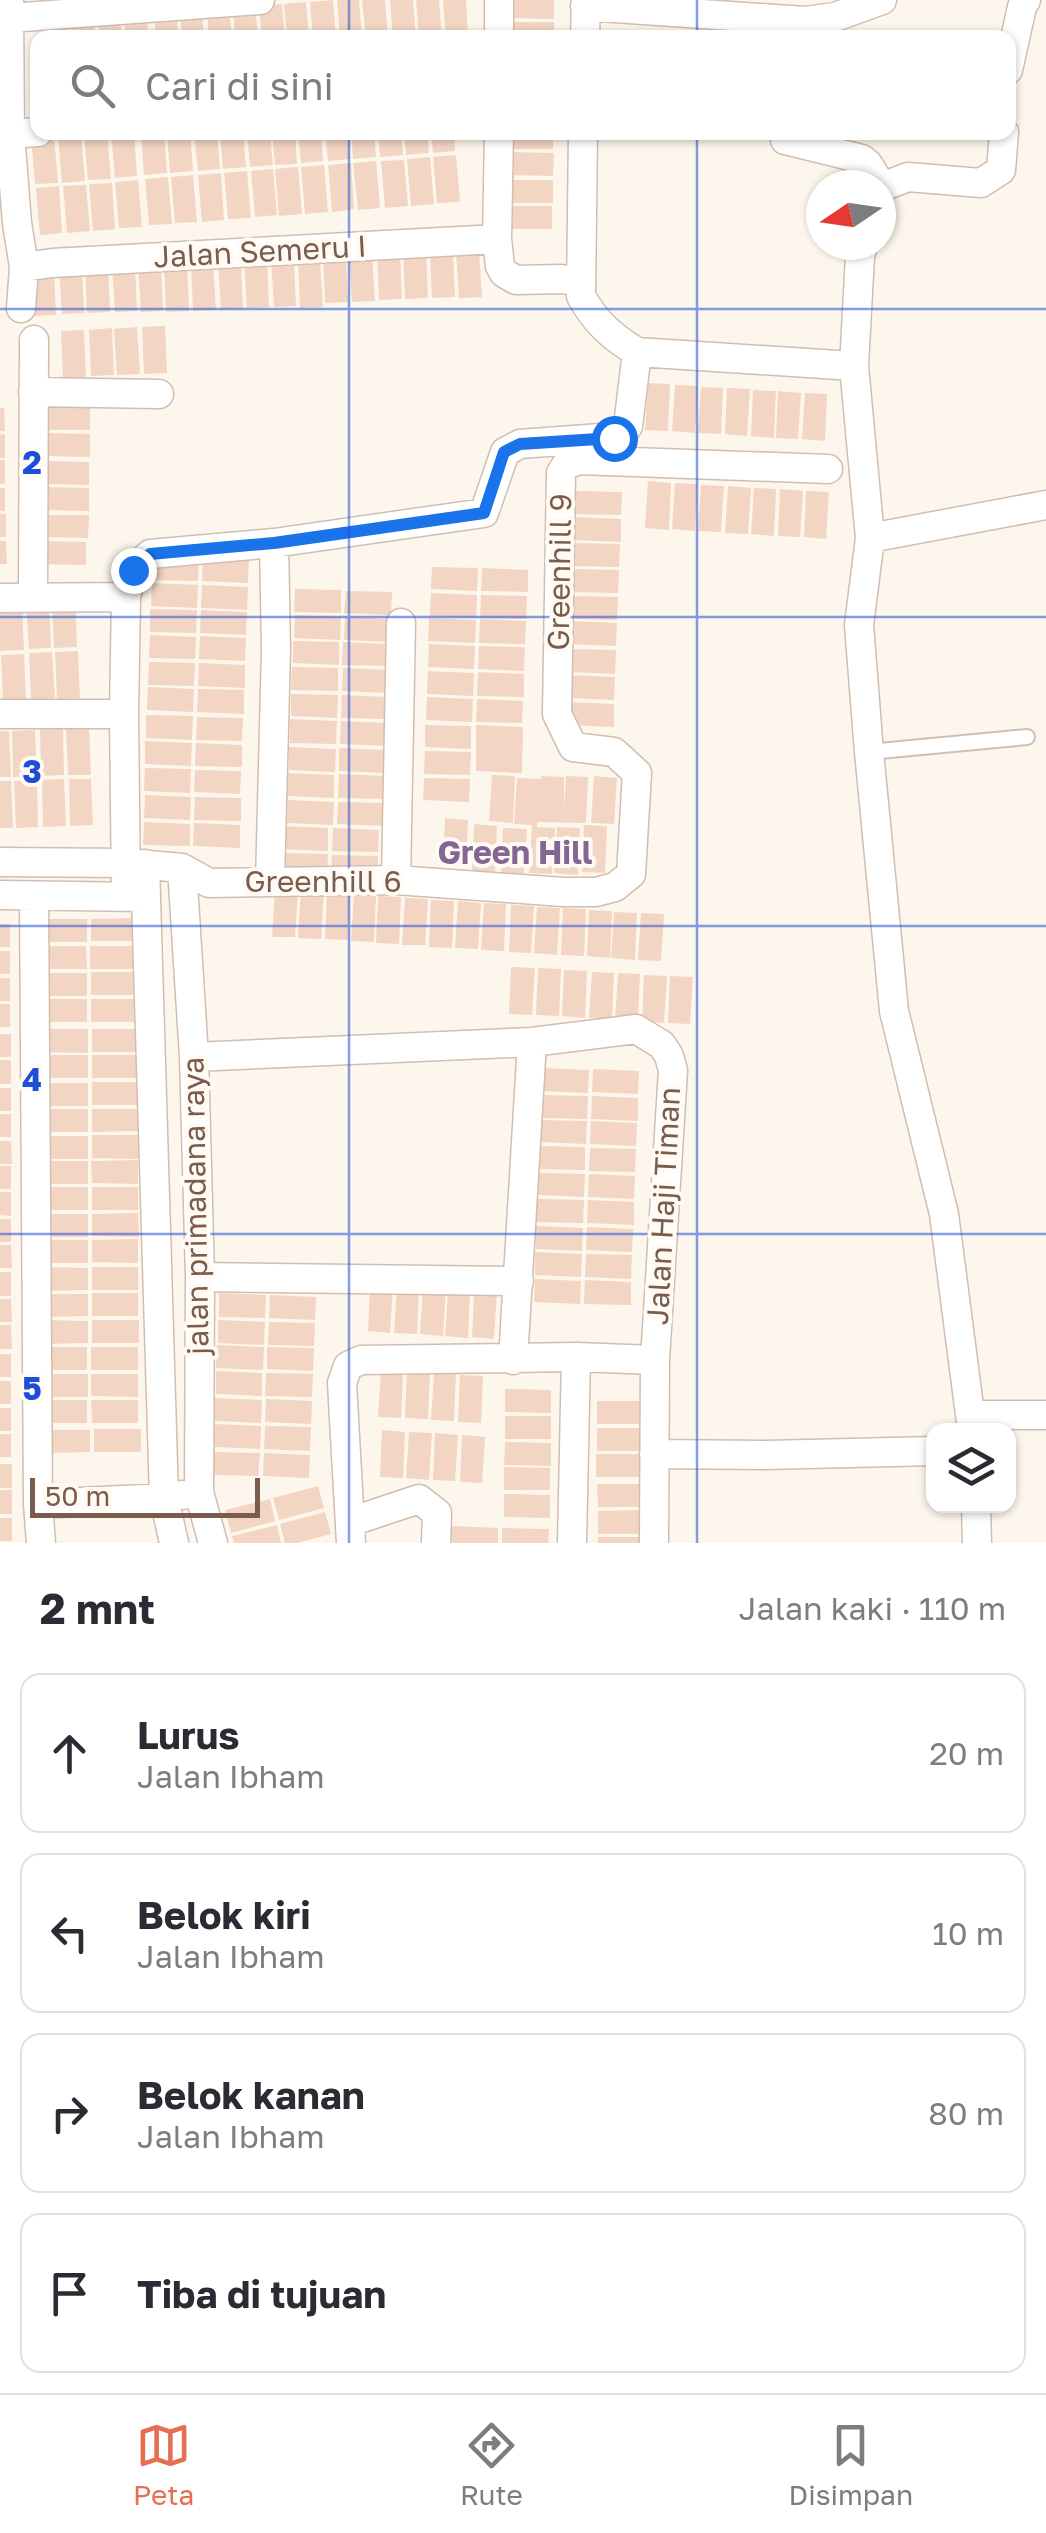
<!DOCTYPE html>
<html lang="id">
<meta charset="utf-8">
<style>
:root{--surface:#fff;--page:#f7f7f7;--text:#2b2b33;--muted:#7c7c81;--line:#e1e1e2;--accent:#e76f51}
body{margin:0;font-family:"Golos Text",sans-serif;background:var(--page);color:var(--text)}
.controls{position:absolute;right:30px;bottom:30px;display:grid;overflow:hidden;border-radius:20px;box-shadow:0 2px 8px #0004}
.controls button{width:90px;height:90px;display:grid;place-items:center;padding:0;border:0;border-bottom:2px solid var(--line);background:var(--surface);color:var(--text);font:50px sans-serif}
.compass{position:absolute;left:806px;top:170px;width:90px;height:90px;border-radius:50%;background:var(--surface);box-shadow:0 2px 8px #0004;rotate:257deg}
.scale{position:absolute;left:30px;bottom:25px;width:230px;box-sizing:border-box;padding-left:10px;border:5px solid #7a5c4d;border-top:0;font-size:28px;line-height:35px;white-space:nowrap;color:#7a5c4d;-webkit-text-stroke:8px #fffaf3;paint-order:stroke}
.stop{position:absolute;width:30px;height:30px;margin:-22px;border:8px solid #1a73e8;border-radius:50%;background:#fff}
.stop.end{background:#1a73e8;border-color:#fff;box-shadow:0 2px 10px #0008}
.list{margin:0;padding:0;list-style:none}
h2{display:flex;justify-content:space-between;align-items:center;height:130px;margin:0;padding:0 40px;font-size:42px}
h2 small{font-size:32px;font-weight:400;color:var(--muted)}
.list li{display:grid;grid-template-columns:65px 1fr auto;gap:30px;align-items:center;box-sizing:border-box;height:160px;margin:0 20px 20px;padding:0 20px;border:2px solid var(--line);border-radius:20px}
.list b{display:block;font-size:38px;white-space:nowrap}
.list p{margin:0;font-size:32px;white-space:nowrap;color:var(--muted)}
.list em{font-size:32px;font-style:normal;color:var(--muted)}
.icon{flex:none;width:55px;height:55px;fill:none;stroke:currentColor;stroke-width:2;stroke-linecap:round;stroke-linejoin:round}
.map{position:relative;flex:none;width:1046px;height:1543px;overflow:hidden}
.search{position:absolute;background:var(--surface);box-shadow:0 2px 8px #0004;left:30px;right:30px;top:30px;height:110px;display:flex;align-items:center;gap:25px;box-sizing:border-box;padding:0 35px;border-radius:20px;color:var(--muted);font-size:38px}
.sheet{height:850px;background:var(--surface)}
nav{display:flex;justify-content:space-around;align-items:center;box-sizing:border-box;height:140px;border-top:2px solid var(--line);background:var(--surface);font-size:28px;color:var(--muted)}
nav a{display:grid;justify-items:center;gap:5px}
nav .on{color:var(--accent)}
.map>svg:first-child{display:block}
.building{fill:#f3d5c3}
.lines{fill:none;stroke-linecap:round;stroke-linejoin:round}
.lane-casing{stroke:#d1beb0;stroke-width:18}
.street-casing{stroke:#d1beb0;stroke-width:31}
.lane{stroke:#fff;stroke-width:14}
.street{stroke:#fff;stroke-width:28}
.route{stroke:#1a73e8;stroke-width:12}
.grid{fill:none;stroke:#1d4ed8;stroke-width:2.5;stroke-opacity:0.55}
.labels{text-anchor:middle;stroke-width:8;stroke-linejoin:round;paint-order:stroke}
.street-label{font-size:30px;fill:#7a5c4d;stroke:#fffaf3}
.neighbourhood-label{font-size:32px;font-weight:bold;fill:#846695;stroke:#fffaf3}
.grid-label{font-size:32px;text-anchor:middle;font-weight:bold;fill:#1d4ed8;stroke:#fffaf3;stroke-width:8;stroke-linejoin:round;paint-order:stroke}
</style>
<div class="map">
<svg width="1046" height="1543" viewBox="0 0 1046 1543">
<rect width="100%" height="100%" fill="#fdf6ec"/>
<!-- building -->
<path class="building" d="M333,0L336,38H313L310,2Z
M337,0H359L362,38H340Z
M362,0H385L388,38H366Z
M390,0H413L416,38H393Z
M416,0H439L442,38H419Z
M443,0H466L468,36L446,38Z
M508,0H554V19L508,18Z
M306,2L309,38H287L284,4Z
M282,4L285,38H262L259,5Z
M255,6L258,38H235L233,8Z
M229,8L232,38H209L207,10Z
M202,10L204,38H182L180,12Z
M177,12L178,38H156L154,14Z
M147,15L148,38H126L124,17Z
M120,17L122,38H99L98,19Z
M94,20L96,38H73L71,21Z
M67,21L68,38H46L44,23Z
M508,22H554V38H508Z
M107,132L111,179L88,180L84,134Z
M111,132H134L137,176L115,178Z
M141,132H164L167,173L144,175Z
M167,132H190L193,171L170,173Z
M194,132H217L220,169L198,171Z
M220,132H243L246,167L223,169Z
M247,132H270L273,165L250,167Z
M272,132H295L297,164L275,165Z
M298,132H321L323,161L301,163Z
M325,132H348L350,159L328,161Z
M351,132H374L376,157L353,159Z
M378,132H401L403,155L380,157Z
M404,132H427L429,153L406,155Z
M431,132H454L455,151L433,153Z
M507,132H553V149H507Z
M81,134L85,181L62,183L58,136Z
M54,136L58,183L35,184L31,138Z
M507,152L554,153L553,176L507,175Z
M456,155L460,202L437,203L433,157Z
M430,157L434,204L411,206L407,159Z
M404,160L408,206L385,208L381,161Z
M376,161L380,208L358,210L353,163Z
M351,163L354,209L332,212L328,165Z
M324,165L328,212L305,214L301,167Z
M298,167L302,214L279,216L275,169Z
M273,169L277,215L255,217L251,171Z
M247,171L251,218L228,219L224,173Z
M221,173L224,220L202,222L198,175Z
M193,175L197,222L175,223L171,177Z
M168,177L172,224L149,225L145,179Z
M138,180L142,227L119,228L115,182Z
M507,180H553V203H506Z
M112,183L115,229L93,231L89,184Z
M86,185L90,231L67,233L63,186Z
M59,186L62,233L40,235L36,188Z
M507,206H552V229H506Z
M453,250L455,297L432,298L430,251Z
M426,251L428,298L405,299L403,252Z
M479,251L482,297L459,298L456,252Z
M400,253L402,299L379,300L377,254Z
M372,254L375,301L352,302L349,255Z
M346,255L348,302L325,303L323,256Z
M294,259L296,306L274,307L271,260Z
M267,260L269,307L247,308L244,262Z
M320,260L323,307L300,308L298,261Z
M241,262L243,308L221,310L218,263Z
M213,263L216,310L193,311L191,264Z
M135,264L137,311L115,312L112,265Z
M187,264L189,311L166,312L164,265Z
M108,265L110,312L87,313L85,266Z
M161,265L163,311L141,312L138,266Z
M82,267L84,313L62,314L59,268Z
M54,268L56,315L34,316L31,269Z
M165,326L167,373L144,374L142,327Z
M137,327L140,374L117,375L114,329Z
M112,328L114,375L91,376L89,330Z
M84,330L86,377L63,378L61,331Z
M648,383L670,384L668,431L645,430Z
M675,385L698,386L695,433L672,431Z
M701,387L723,388L721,434L698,433Z
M727,388L750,389L747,436L725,434Z
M753,390L776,391L774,438L751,436Z
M778,391L801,393L798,439L776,438Z
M805,393L827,394L825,441L802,439Z
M44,407H90V430H44Z
M0,408H4L5,431H0Z
M44,433L90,434V457L43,456Z
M5,434V458H0V435Z
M0,460H5V484H0Z
M43,461L89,462V485L43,484Z
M648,481L671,483L669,530L645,528Z
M675,483L697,484L695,531L672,529Z
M701,485L724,486L721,532L698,531Z
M728,486L751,488L748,534L725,533Z
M43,487L89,488V511L43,510Z
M0,488H5V511H0Z
M754,488L776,489L774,536L751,534Z
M780,489L803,491L800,537L778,536Z
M576,491L622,492L621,515L575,514Z
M806,491L829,492L826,539L804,537Z
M0,514H6V537H0Z
M42,515H89L88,538L42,537Z
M575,517L621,519V542L574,540Z
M0,541H6L7,564H0Z
M40,541L86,542V565L40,564Z
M574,543L620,544L619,567L573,566Z
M152,557L199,558L198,581L151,580Z
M203,558L249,560L248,583L202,581Z
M432,567L478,568L477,591L431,589Z
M482,568L528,570V592L481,591Z
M573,569L619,570L618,593L572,592Z
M152,583L198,585L197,608L151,606Z
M202,585L248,587L247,610L201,608Z
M295,589L341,590V613L294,612Z
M346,591L392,592L391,615L344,613Z
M431,593L477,595L476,618L430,616Z
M481,595L527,596L526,619L480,618Z
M572,596L618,597L617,620L571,619Z
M75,601L77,647L54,648L52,602Z
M49,602L51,648L29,649L26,603Z
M0,604H22L24,650L0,651Z
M150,609L197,610L196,633L150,632Z
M201,610L247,612L246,635L200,633Z
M295,615L341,617L340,640L294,638Z
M345,617L391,619L390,642L344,640Z
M429,618L476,620L475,643L428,641Z
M480,619L526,621L525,644L479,643Z
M571,621L617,623L616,646L570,644Z
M150,635L196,637L195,659L149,658Z
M200,636L246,638L245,661L199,659Z
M293,641L339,642V665L293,663Z
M343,642L390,644L389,666L342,665Z
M429,644L475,646L474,669L428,667Z
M479,646L525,647L524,671L478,669Z
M570,649L616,650L615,674L569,672Z
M78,651L80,698L57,699L55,652Z
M52,652L55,698L31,700L29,653Z
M24,654L26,701L3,702L1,655Z
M149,662L195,663L194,686L148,685Z
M199,663L245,665V688L198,686Z
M292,667L338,668V691L291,690Z
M343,668L389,670L388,693L342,691Z
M428,671L474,673L473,696L427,694Z
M478,672L524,674V697L477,696Z
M568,675L615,677L614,700L568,698Z
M148,687L194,689L193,712L147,710Z
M198,689L244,690V714L197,712Z
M291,694L338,695L337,718L291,716Z
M342,695L388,697L387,719L341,718Z
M427,697L473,699L472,722L426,720Z
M477,699L523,701L522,723L476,722Z
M568,702L614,704V727L567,725Z
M146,715L193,716L192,740L146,738Z
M197,717L243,718L242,741L196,740Z
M290,719L337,721L336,744L290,743Z
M341,721L387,723L386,746L340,744Z
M425,725L471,726V749L425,747Z
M476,725L523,727L522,773L476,771Z
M89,728L91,775H68L66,729Z
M40,729H63L64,775L41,776Z
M35,730L37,776L13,777L12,731Z
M0,731H9L11,777H0Z
M145,741L192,743L191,766L145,764Z
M196,743L242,745V767L195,766Z
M289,747L336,749L335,772L289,770Z
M339,748L385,750V773L339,771Z
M425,751L471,752L470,775L424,774Z
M145,768L191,769L190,793L144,791Z
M195,770L241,771L240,794L194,792Z
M288,773L334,775V798L287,796Z
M339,774L385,776L384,799L338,798Z
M492,775L515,776L513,823L489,821Z
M541,776L564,777V810L566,776L588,777L586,823L537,822V827L555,828L552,874L529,873L532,825L514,824L517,778L541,779Z
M594,776L617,778L614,824L591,823Z
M424,778L470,779L469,802L423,800Z
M64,779L66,826L43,827L42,780Z
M69,779H91L93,825L70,826Z
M37,780L38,827L16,828L14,781Z
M0,781H11L13,828H0Z
M145,795L191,797L190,820L144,818Z
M195,797L241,798V821L194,820Z
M288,800L334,802L333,825L287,823Z
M338,802L384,803L383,826L337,824Z
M445,818L468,820L466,866L443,865Z
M144,822L190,824V846L143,845Z
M194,823L240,825V848L193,846Z
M474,824L497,826L495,872L472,871Z
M584,825L607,826L605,873L582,872Z
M282,826L328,828V851L281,849Z
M557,827L580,828L578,875L554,873Z
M333,828L379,830L378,852L332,851Z
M503,828L527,829L524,876L501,874Z
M281,853L328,854L327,878L281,876Z
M332,855L378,856L377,879L331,878Z
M275,890L298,891L295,937H272Z
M301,891L324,892L321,939L298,938Z
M327,893L350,894L348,940L325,939Z
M354,894L376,896L374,942L351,941Z
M378,896L401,897L399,944L376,943Z
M405,898L428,899L425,945H402Z
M431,900L454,901L452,948L429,947Z
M458,901L481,903L478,949L455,948Z
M484,903L506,904L504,951L481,950Z
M511,905L534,906L531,953L509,952Z
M537,907L560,908L557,955L534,953Z
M563,908L586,909L584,956L561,955Z
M589,910L612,911L610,958L587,956Z
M614,912L637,913L635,960L611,958Z
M641,913L664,914L661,961L638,960Z
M137,918V941H91V919Z
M40,919H87V942H41Z
M0,924H10V947H0Z
M40,946H86L87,969H41Z
M90,946H137V969H90Z
M0,951H10V974H0Z
M511,967L535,968L532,1015L509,1014Z
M538,968L561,969L559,1016L536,1015Z
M564,970L587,971L585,1018L562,1016Z
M91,972H137V995H91Z
M592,972L614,973L612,1019L589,1018Z
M40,973H87V996H40Z
M618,973L640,974L638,1021L615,1020Z
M644,975L667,976L664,1023L642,1021Z
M670,976L693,977L690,1024L668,1023Z
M0,978H10V1001H0Z
M40,999H87V1022H41Z
M91,999H137V1022H91Z
M0,1004H10V1027H0Z
M41,1029H88V1053L41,1052Z
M92,1029H138V1052H92Z
M0,1034H11V1057H0Z
M42,1055H88V1078H42Z
M92,1055H138V1078H92Z
M0,1060H11V1084H0Z
M543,1068L589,1070L588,1093L542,1091Z
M593,1069L639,1071L638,1094L592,1092Z
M92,1082H138V1105H92Z
M41,1083H88V1106H41Z
M0,1088H11V1111H0Z
M541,1095L588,1096L587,1119L541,1118Z
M592,1096L638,1098V1121L591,1119Z
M42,1109H88V1132H42Z
M92,1109H138V1131L92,1132Z
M0,1114H11V1137H0Z
M541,1120L587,1121L586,1144L540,1142Z
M591,1121L637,1123L636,1146L590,1144Z
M92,1135H138V1159L92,1158Z
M42,1136H88V1159H42Z
M0,1141H11L12,1164H0Z
M539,1146L585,1147V1170L539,1169Z
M590,1148L636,1149L635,1172L589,1171Z
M138,1160V1184L92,1183L91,1161Z
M41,1161H88V1184H41Z
M0,1166H11V1189H0Z
M539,1173L585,1174L584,1197L538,1195Z
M589,1174L635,1176L634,1199L588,1197Z
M41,1187H88V1210H41Z
M92,1187H138V1210H92Z
M0,1192H11V1216L0,1215Z
M537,1199L584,1200L583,1223L537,1222Z
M588,1200L634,1202V1225L587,1223Z
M138,1213L139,1237L92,1236V1214Z
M42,1214H88V1237H42Z
M0,1219H11V1242H0Z
M536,1226L583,1228L582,1251L536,1249Z
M587,1227L633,1229L632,1252L586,1250Z
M138,1239V1263L92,1262V1240Z
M42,1240H88V1263H42Z
M0,1245H11L12,1268H0Z
M535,1252L582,1254L581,1277L535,1275Z
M586,1254L632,1255L631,1279L585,1277Z
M42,1267L88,1268V1290L42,1291Z
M92,1267H138V1290H92Z
M0,1272H11V1296H0Z
M535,1279L581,1281L580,1304L534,1302Z
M585,1280L631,1282V1305L584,1304Z
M370,1285L393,1286L390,1333L368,1331Z
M397,1286L419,1287L417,1334L394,1333Z
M423,1288L446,1289L443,1336L420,1334Z
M448,1290L470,1291L468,1338L445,1336Z
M474,1291L497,1292L494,1339L472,1337Z
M92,1293H138V1316H92Z
M219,1293L266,1295L265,1318L219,1317Z
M42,1294H88V1316L42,1317Z
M270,1295L316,1297L315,1320L269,1318Z
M0,1299H11L12,1322H0Z
M42,1320L88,1321V1343L42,1344Z
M92,1320H139V1343H92Z
M218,1320L265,1322L264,1345L218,1343Z
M269,1322L315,1323L314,1346L268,1345Z
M0,1325H11L12,1349H0Z
M217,1345L264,1347L263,1370L216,1368Z
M41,1347H87V1370H41Z
M91,1347H138V1370H91Z
M267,1347L314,1348L313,1371L267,1369Z
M0,1354H11V1377H0Z
M381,1370L403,1371L401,1418L378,1417Z
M216,1371L262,1373V1396L216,1394Z
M407,1371L430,1373L428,1419L405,1418Z
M266,1373L313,1374L312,1397L265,1396Z
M434,1373L456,1374L454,1421L431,1420Z
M41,1374H88V1397H41Z
M91,1374H138V1397L91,1396Z
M460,1375L483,1376L481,1423L458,1422Z
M0,1381H11V1404H0Z
M505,1389L551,1390V1413L505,1412Z
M215,1398L262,1400L261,1423L215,1421Z
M266,1399L312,1401L311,1424L265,1422Z
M41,1400H87V1423H41Z
M91,1400H138V1423H92Z
M597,1401H643V1424H597Z
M0,1408H11V1431H0Z
M505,1416H551V1439H505Z
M214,1424L261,1426L260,1449L214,1447Z
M265,1426L311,1427L310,1451L264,1449Z
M597,1428H643V1451H597Z
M94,1429H141V1452H94Z
M44,1430H90V1452L44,1453Z
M382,1430L405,1432L403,1478L380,1477Z
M409,1432L432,1433L429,1480L406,1478Z
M435,1433L458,1435L455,1481L433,1480Z
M0,1434H11V1457H0Z
M462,1435L485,1437L482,1483L460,1482Z
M505,1442L551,1443V1466L504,1465Z
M213,1452L260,1453L258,1476L212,1475Z
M264,1453L310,1455L309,1478L263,1476Z
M596,1454H643L642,1477H596Z
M0,1464H12V1488H0Z
M504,1467L550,1468V1490H504Z
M597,1484H643L644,1507H598Z
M318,1486L324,1508L279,1520L273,1498Z
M0,1490H12V1514H0Z
M504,1494L550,1495V1518L504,1517Z
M270,1499L275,1521L231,1533L225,1510Z
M644,1510V1534H598V1511Z
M325,1512L331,1534L297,1543H285L280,1524Z
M0,1518H12V1541H0Z
M277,1525L281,1543H234L232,1536Z
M452,1526L498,1528V1543H452Z
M502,1528L549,1529L548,1543H502Z
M598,1537H644V1543H598Z"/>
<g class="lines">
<!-- lane casing -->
<g class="lane-casing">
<path id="lane" d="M869,752L1027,737"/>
</g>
<!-- street casing -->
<g class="street-casing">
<path id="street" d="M9,0L10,134L17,223L24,267L21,308
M499,0V38
M585,6L805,21L835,17L882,0
M9,18L260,0
M585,38L586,0
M1008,70L1022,7L1026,0
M499,132L497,239L500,266L504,273L516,280L561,279L581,282
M583,132L581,296C595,322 612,337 637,352L854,366
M10,134L38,132
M785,140L862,159L868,164L881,185
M881,190L882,187L908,177L981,183L1001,170L1004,132
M863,245L860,256L854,366L870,538L859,625L869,752L894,1011L944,1214L972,1430
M24,267L52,263L497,239
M33,392L159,394
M870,538L1046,505
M33,597L34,340
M0,598L126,597
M0,714H124
M0,862L126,863L182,868L209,883L396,880L563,892H596L615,887L631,874L637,773L614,752L573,747L557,714L561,473L566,465L579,460L828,469
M145,864L164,1498L174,1543
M182,868L194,1057L200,1277L199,1492L213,1543
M396,880L401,623
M270,882L276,650L274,543
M0,895L143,897
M126,895L124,714L126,597L133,570L150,554L274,543L484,513L505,452L520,444L614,437L622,435L628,426L637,352
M34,896L38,1504
M194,1057L532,1042L636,1029L662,1045L669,1056L673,1070L655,1360L654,1543
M200,1277L519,1281
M513,1360L532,1042
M970,1415H1046
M654,1454L767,1455L934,1451
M976,1506L977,1543
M350,1522L419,1499L437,1513L436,1543
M41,1543L38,1504L164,1498L182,1495
M351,1543L342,1383L348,1366L361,1360L576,1357L655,1360
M572,1543L576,1357"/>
</g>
<!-- lane -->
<use href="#lane" class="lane"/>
<!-- street -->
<use href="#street" class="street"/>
</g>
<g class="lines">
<!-- route -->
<path class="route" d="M133,570L150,554L274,543L484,513L504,452L520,444L614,438"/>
</g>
<!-- grid -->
<path class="grid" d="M349,0V38M697,0V38M349,132V1543M697,132V1543M0,309H1046M0,617H1046M0,926H1046M0,1234H1046"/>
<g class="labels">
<!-- street labels -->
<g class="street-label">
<text transform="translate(260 252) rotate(-3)" y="10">Jalan Semeru I</text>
<text transform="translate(560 572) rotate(-89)" y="10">Greenhill 9</text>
<text x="323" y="892">Greenhill 6</text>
<text transform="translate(196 1206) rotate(-91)" y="10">jalan primadana raya</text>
<text transform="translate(664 1206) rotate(-87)" y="10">Jalan Haji Timan</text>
</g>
<!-- neighbourhood labels -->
<g class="neighbourhood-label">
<text x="515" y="864">Green Hill</text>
</g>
</g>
<g class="grid-label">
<text x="32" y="474">2</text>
<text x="32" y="783">3</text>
<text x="32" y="1091">4</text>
<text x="32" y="1400">5</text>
</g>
</svg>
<div class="controls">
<button><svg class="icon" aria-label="layers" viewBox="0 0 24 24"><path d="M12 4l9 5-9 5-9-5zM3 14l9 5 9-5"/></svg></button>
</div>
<svg class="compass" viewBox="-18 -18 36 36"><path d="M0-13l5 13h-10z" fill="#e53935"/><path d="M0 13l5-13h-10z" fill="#7c7c81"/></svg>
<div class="scale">50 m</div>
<div class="stop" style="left:614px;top:438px"></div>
<div class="stop end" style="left:133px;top:570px"></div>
<div class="search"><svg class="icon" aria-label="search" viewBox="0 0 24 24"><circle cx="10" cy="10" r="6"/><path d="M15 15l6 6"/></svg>Cari di sini</div>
</div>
<section class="sheet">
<h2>2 mnt<small>Jalan kaki · 110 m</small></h2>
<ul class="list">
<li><svg class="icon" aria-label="ahead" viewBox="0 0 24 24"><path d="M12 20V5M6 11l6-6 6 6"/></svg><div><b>Lurus</b><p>Jalan Ibham</p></div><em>20 m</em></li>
<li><svg class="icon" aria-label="left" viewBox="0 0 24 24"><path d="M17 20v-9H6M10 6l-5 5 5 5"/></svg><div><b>Belok kiri</b><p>Jalan Ibham</p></div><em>10 m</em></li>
<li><svg class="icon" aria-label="right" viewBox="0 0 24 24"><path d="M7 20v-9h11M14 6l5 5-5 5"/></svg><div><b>Belok kanan</b><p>Jalan Ibham</p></div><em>80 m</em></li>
<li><svg class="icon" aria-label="arrive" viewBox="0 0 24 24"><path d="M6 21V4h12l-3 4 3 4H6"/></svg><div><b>Tiba di tujuan</b></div></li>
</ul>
</section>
<nav>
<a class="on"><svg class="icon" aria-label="map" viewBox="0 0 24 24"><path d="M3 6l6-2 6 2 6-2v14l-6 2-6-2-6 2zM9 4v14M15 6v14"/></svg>Peta</a>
<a><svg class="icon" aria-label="directions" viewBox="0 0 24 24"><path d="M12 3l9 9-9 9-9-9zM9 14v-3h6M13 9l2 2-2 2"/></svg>Rute</a>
<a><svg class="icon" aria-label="saved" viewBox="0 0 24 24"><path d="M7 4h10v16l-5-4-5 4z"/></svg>Disimpan</a>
</nav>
